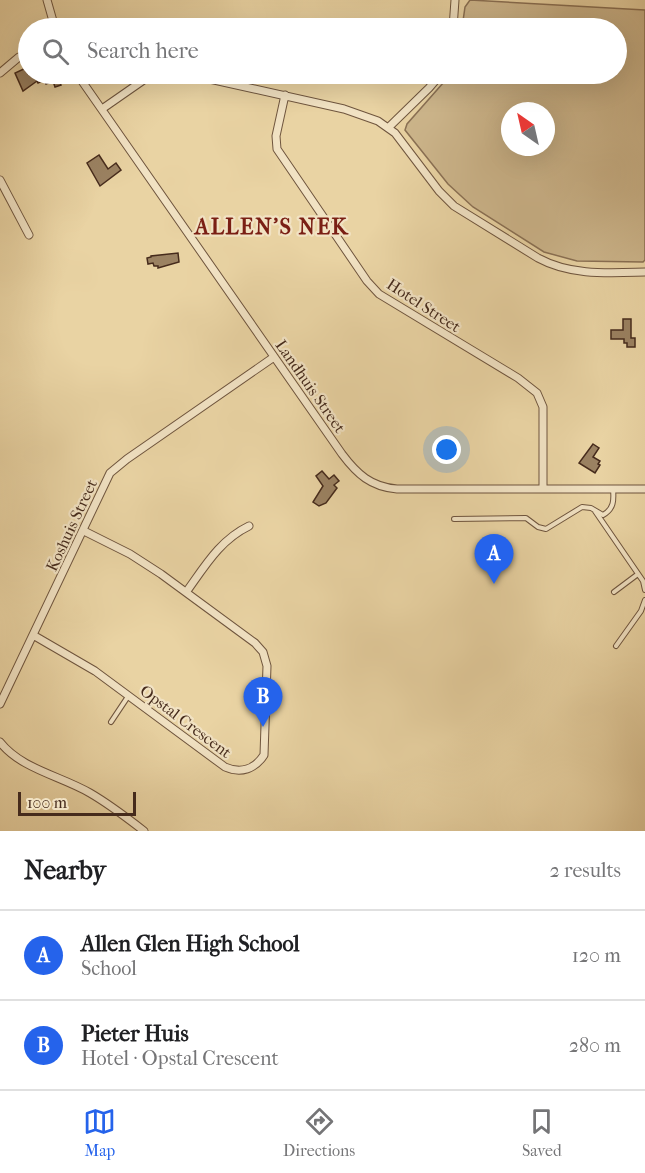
<!DOCTYPE html>
<meta charset="utf-8">
<style>
:root{--surface:#fff;--page:#f2f2f2;--text:#202124;--muted:#757577;--line:#e0e0e0;--accent:#2563eb}
body{margin:0;font-family:"IM FELL French Canon",serif;background:var(--page);color:var(--text)}
.compass{position:absolute;left:501px;top:102px;width:54px;height:54px;border-radius:50%;background:var(--surface);box-shadow:0 6px 24px #0002;rotate:326deg}
.scale{position:absolute;left:18px;bottom:15px;width:118px;box-sizing:border-box;padding-left:6px;border:3px solid #462b1c;border-top:0;font-size:16px;line-height:21px;white-space:nowrap;color:#462b1c;-webkit-text-stroke:4px #f1e2c3;paint-order:stroke}
.you{position:absolute;left:447px;top:450px;width:21px;height:21px;margin:-15px;border:4px solid #fff;border-radius:50%;background:#1a73e8;box-shadow:0 0 0 9px #1a73e833}
.badge{display:grid;place-items:center;width:39px;height:39px;border-radius:50%;background:var(--accent);color:#fff;font-size:20px;font-weight:700}
.pin{position:absolute;translate:-50% -50px;filter:drop-shadow(0 2px 3px #0008)}
.pin::after{content:'';position:absolute;top:32px;width:21px;height:18px;background:inherit;clip-path:polygon(0 0,100% 0,50% 100%)}
.list{margin:0;padding:0;list-style:none}
h2{display:flex;justify-content:space-between;align-items:center;height:78px;margin:0;padding:0 24px;font-size:26px}
h2 small{font-size:20px;font-weight:400;color:var(--muted)}
.list li{display:grid;grid-template-columns:39px 1fr auto;gap:18px;align-items:center;box-sizing:border-box;height:90px;padding:0 24px;border-top:2px solid var(--line)}
.list b{display:block;font-size:22px;white-space:nowrap}
.list p{margin:0;font-size:20px;white-space:nowrap;color:var(--muted)}
.list em{font-size:20px;font-style:normal;color:var(--muted)}
.icon{flex:none;width:33px;height:33px;fill:none;stroke:currentColor;stroke-width:2;stroke-linecap:round;stroke-linejoin:round}
.map{position:relative;flex:none;width:645px;height:831px;overflow:hidden}
.search{position:absolute;background:var(--surface);box-shadow:0 6px 24px #0002;left:18px;right:18px;top:18px;height:66px;display:flex;align-items:center;gap:15px;box-sizing:border-box;padding:0 21px;border-radius:33px;color:var(--muted);font-size:22px}
.sheet{height:258px;background:var(--surface)}
nav{display:flex;justify-content:space-around;align-items:center;box-sizing:border-box;height:84px;border-top:2px solid var(--line);background:var(--surface);font-size:16px;color:var(--muted)}
nav a{display:grid;justify-items:center;gap:3px}
nav .on{color:var(--accent)}
.map>svg:first-child{display:block}
.green{fill:#cdb68c;stroke:#8a7054;stroke-width:1.5;fill-rule:evenodd}
.building{fill:#9b8262;stroke:#462b1c;stroke-width:1.5}
.lines{fill:none;stroke-linecap:round;stroke-linejoin:round}
.service-casing{stroke:#6f553e;stroke-width:6}
.minor-casing{stroke:#6f553e;stroke-width:9}
.service{stroke:#f1e2c3;stroke-width:4}
.minor{stroke:#f1e2c3;stroke-width:7}
.labels{text-anchor:middle;stroke-width:4.5;stroke-linejoin:round;paint-order:stroke}
.street-label{font-size:16px;fill:#462b1c;stroke:#f1e2c3}
.district-label{font-size:22px;font-weight:bold;letter-spacing:1.5px;fill:#7a1f14;stroke:#f1e2c3}
</style>
<div class="map">
<svg width="645" height="831" viewBox="0 0 645 831">
<rect width="100%" height="100%" fill="#e9d3a3"/>
<filter id="stains"><feTurbulence type="fractalNoise" baseFrequency=".00333" numOctaves="4"/><feColorMatrix values="0 0 0 0 .2 0 0 0 0 .09 0 0 0 0 .02 0 0 0 .5 -.17"/></filter>
<radialGradient id="worn" r=".72"><stop offset=".6" stop-color="#630" stop-opacity="0"/><stop offset="1" stop-color="#630" stop-opacity=".3"/></radialGradient>
<!-- green -->
<path class="green" d="M470,0L645,10V260L643,262L577,261L544,252L473,207L448,184L405,130L407,124L451,74H616V28H462L465,7ZM510,111H546V147H510Z"/>
<!-- building -->
<path class="building" d="M28,67V74H58H56L61,85L55,87L53,81L46,84L44,80L38,83L37,81L23,91L15,73Z
M99,155L108,169L116,163L121,170L100,186L87,163Z
M178,253L179,262L158,268V266H154L153,263L148,264L147,258L151,257V256Z
M623,319H631V338H635V347H627V343H624V339H611V330H623Z
M593,444L599,448L593,457L600,461L598,464L600,465L595,473L579,463Z
M322,471L329,479L334,475L339,481L334,485L337,488L326,503L319,506L313,502L323,486L316,476Z"/>
<g class="lines">
<!-- service casing -->
<g class="service-casing">
<path id="service" d="M595,511L643,581L645,590
M454,519L526,518L538,527L546,529L582,507L591,508L603,515C614,509 614,500 613,489
M614,592L638,574
M616,646L641,611L645,600
M111,722L129,695"/>
</g>
<!-- minor casing -->
<g class="minor-casing">
<path id="minor" d="M47,0L55,28
M453,28L455,0
M0,73L19,57L28,53
M77,74L342,454C357,474 371,487 397,489H645
M187,74L344,109L378,121L395,133L439,191L454,206L538,258C571,276 609,273 645,272
M285,95L276,136L277,149L367,281L379,294L518,378L537,393L543,407V489
M102,109L148,77L160,74
M389,127L429,88L441,74
M0,180L29,235
M187,591C205,566 220,540 249,526
M33,635L95,671L225,767C241,774 255,769 264,755L267,666L263,652L255,643L161,574L130,554L84,531
M0,704L110,473L127,459L274,357
M0,742C21,769 61,776 90,793C109,804 126,817 144,831"/>
</g>
<!-- service -->
<use href="#service" class="service"/>
<!-- minor -->
<use href="#minor" class="minor"/>
</g>
<g class="labels">
<!-- street labels -->
<g class="street-label">
<text transform="translate(424 305) rotate(33)" y="6">Hotel Street</text>
<text transform="translate(311 386) rotate(55)" y="6">Landhuis Street</text>
<text transform="translate(71 525) rotate(-65)" y="6">Koshuis Street</text>
<text transform="translate(186 721) rotate(37)" y="6">Opstal Crescent</text>
</g>
<!-- district labels -->
<g class="district-label">
<text x="272" y="234">ALLEN'S NEK</text>
</g>
</g>
<rect width="100%" height="100%" filter="url(#stains)"/>
<rect width="100%" height="100%" fill="url(#worn)"/>
</svg>
<svg class="compass" viewBox="-18 -18 36 36"><path d="M0-13l5 13h-10z" fill="#e53935"/><path d="M0 13l5-13h-10z" fill="#757577"/></svg>
<div class="scale">100 m</div>
<div class="you"></div>
<div class="pin badge" style="left:494px;top:584px">A</div>
<div class="pin badge" style="left:263px;top:727px">B</div>
<div class="search"><svg class="icon" aria-label="search" viewBox="0 0 24 24"><circle cx="10" cy="10" r="6"/><path d="M15 15l6 6"/></svg>Search here</div>
</div>
<section class="sheet">
<h2>Nearby<small>2 results</small></h2>
<ul class="list">
<li><span class="badge">A</span><div><b>Allen Glen High School</b><p>School</p></div><em>120 m</em></li>
<li><span class="badge">B</span><div><b>Pieter Huis</b><p>Hotel · Opstal Crescent</p></div><em>280 m</em></li>
</ul>
</section>
<nav>
<a class="on"><svg class="icon" aria-label="map" viewBox="0 0 24 24"><path d="M3 6l6-2 6 2 6-2v14l-6 2-6-2-6 2zM9 4v14M15 6v14"/></svg>Map</a>
<a><svg class="icon" aria-label="directions" viewBox="0 0 24 24"><path d="M12 3l9 9-9 9-9-9zM9 14v-3h6M13 9l2 2-2 2"/></svg>Directions</a>
<a><svg class="icon" aria-label="saved" viewBox="0 0 24 24"><path d="M7 4h10v16l-5-4-5 4z"/></svg>Saved</a>
</nav>
